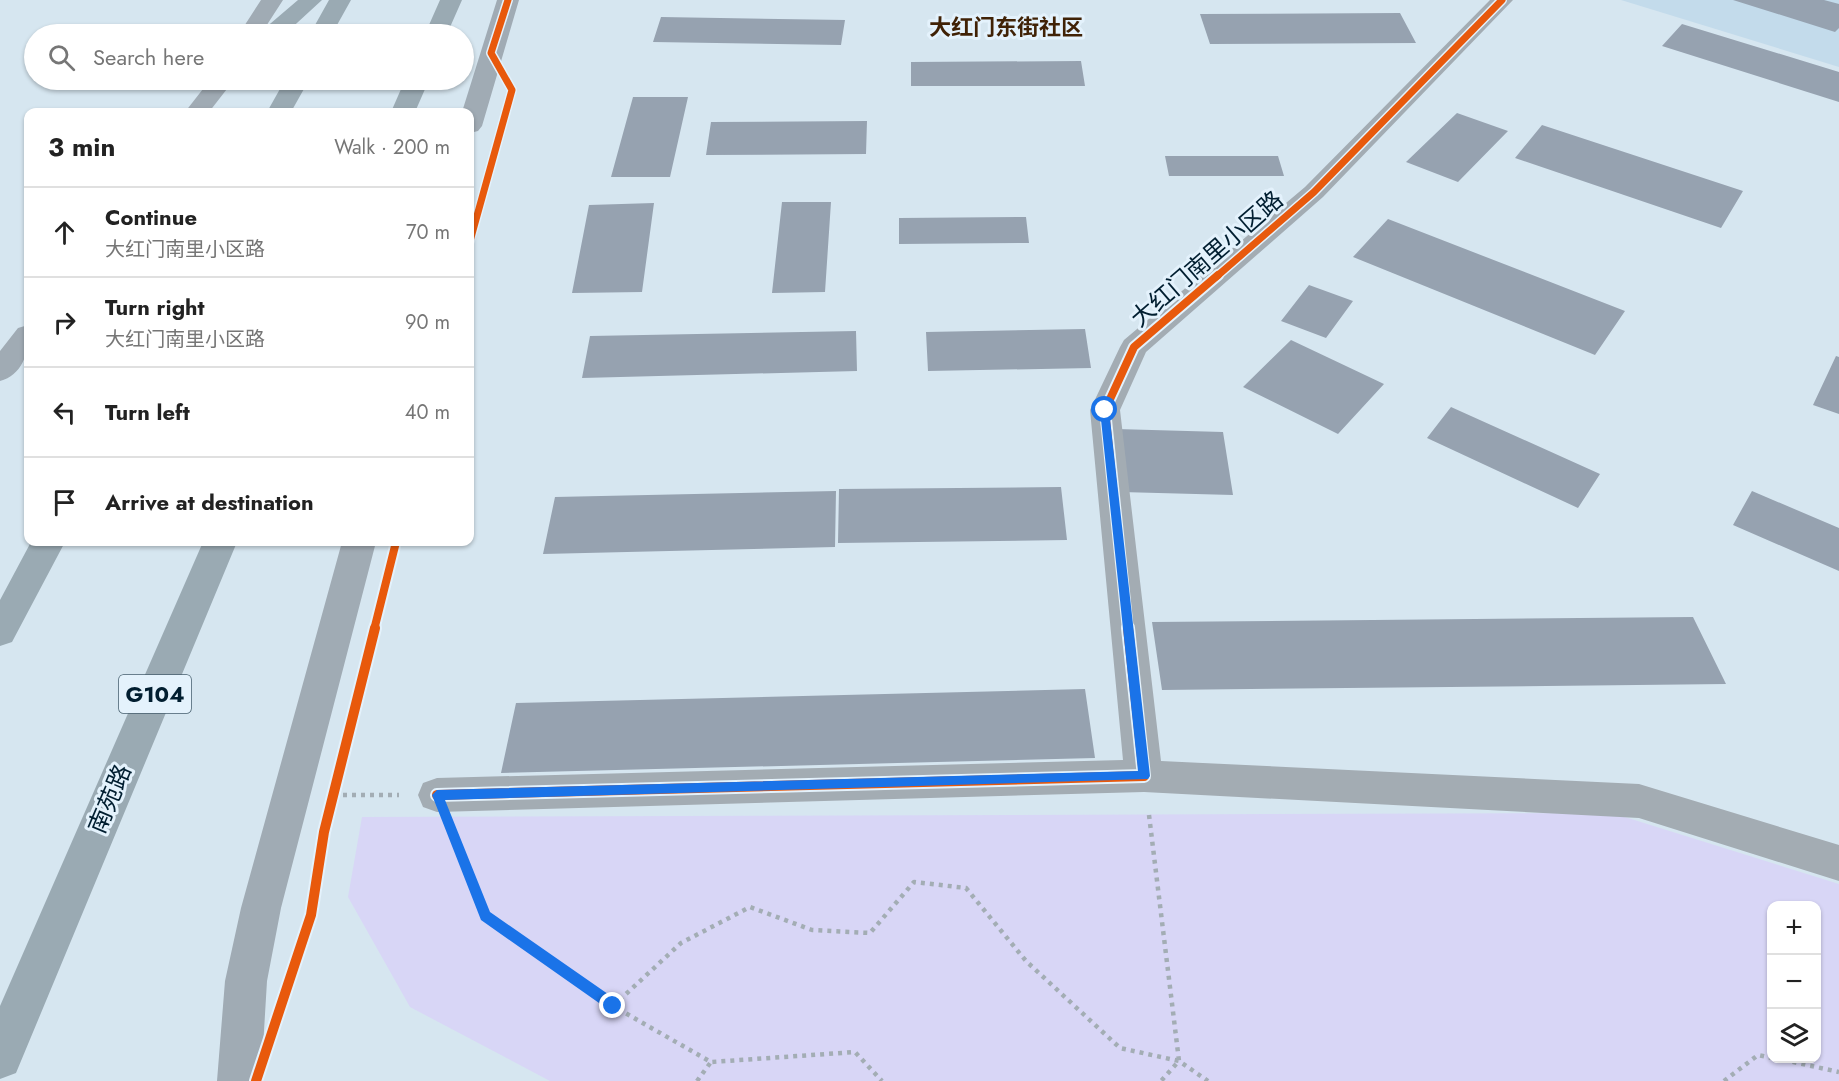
<!DOCTYPE html>
<meta charset="utf-8">
<style>
:root{--surface:#fff;--page:#f6f6f6;--text:#222;--muted:#767676;--line:#e0e0e0}
body{margin:0;font-family:Jost,"Noto Sans SC",sans-serif;background:var(--page);color:var(--text)}
.controls{position:absolute;right:18px;bottom:18px;display:grid;overflow:hidden;border-radius:12px;box-shadow:0 2px 4px #0004}
.controls button{width:54px;height:54px;display:grid;place-items:center;padding:0;border:0;border-bottom:2px solid var(--line);background:var(--surface);color:var(--text);font:30px sans-serif}
.stop{position:absolute;width:18px;height:18px;margin:-14px;border:4px solid #1a73e8;border-radius:50%;background:#fff}
.stop.end{background:#1a73e8;border-color:#fff;box-shadow:0 2px 6px #0008}
.list{margin:0;padding:0;list-style:none}
h2{display:flex;justify-content:space-between;align-items:center;height:78px;margin:0;padding:0 24px;font-size:26px}
h2 small{font-size:20px;font-weight:400;color:var(--muted)}
.list li{display:grid;grid-template-columns:39px 1fr auto;gap:18px;align-items:center;box-sizing:border-box;height:90px;padding:0 24px;border-top:2px solid var(--line)}
.list b{display:block;font-size:22px;white-space:nowrap}
.list p{margin:0;font-size:20px;white-space:nowrap;color:var(--muted)}
.list em{font-size:20px;font-style:normal;color:var(--muted)}
.icon{flex:none;width:33px;height:33px;fill:none;stroke:currentColor;stroke-width:2;stroke-linecap:round;stroke-linejoin:round}
.map{position:relative;flex:none;width:1839px;height:1081px;overflow:hidden}
.search{position:absolute;background:var(--surface);box-shadow:0 2px 4px #0004;left:24px;top:24px;width:450px;height:66px;display:flex;align-items:center;gap:15px;box-sizing:border-box;padding:0 21px;border-radius:33px;color:var(--muted);font-size:22px}
.panel{position:absolute;background:var(--surface);box-shadow:0 2px 4px #0004;left:24px;top:108px;width:450px;height:438px;border-radius:12px}
.map>svg:first-child{display:block}
.built{fill:#c3dbeb}
.green{fill:#d8d6f6;fill-rule:evenodd}
.building{fill:#96a2b0}
.lines{fill:none;stroke-linecap:round;stroke-linejoin:round}
.path{stroke:#a3adb4;stroke-width:4.5;stroke-dasharray:4 5;stroke-linecap:butt}
.street{fill:#a3acb3;fill-rule:evenodd}
.secondary{fill:#a0abb4;fill-rule:evenodd}
.highway{fill:#9aaab3;fill-rule:evenodd}
.cycleway-far2-casing{stroke:#e4f2fc;stroke-width:10}
.cycleway-far1-casing{stroke:#e4f2fc;stroke-width:12}
.cycleway-casing{stroke:#e4f2fc;stroke-width:14}
.cycleway-far2{stroke:#e8590c;stroke-width:7}
.cycleway-far1{stroke:#e8590c;stroke-width:8}
.cycleway{stroke:#e8590c;stroke-width:10}
.route{fill:#1a73e8}
.labels{text-anchor:middle;stroke-width:6;stroke-linejoin:round;paint-order:stroke}
.far-quarter-label{font-size:22px;font-weight:bold;fill:#402206;stroke:#e4f2fc}
.shield{fill:#e4f2fc;stroke:#455e6d;stroke-width:1.5}
.shield-label{font-size:22px;font-weight:bold;fill:#011e30}
.street-label{font-size:24px;fill:#011e30;stroke:#e4f2fc}
</style>
<div class="map">
<svg width="1839" height="1081" viewBox="0 0 1839 1081">
<rect width="100%" height="100%" fill="#d6e6f0"/>
<!-- built -->
<path class="built" d="M1621,0H1839V67Z"/>
<!-- green -->
<path class="green" d="M1612,813L1839,884V1081H550L410,1007L348,897L362,817ZM1772,906H1816V1058H1772Z"/>
<!-- building -->
<path class="building" d="M1733,0H1824L1839,4V28L1835,32Z
M1400,13L1416,43L1210,44L1200,14Z
M661,17L845,20L841,45L653,42Z
M1682,24L1839,72V102L1662,46Z
M1081,61L1085,86H911V62Z
M633,97H688L670,177H611Z
M1457,113L1508,131L1458,182L1406,162Z
M867,121L866,154L706,155L711,122Z
M1542,125L1743,191L1721,228L1515,158Z
M1165,156H1278L1284,176H1169Z
M782,202H831L825,292L772,293Z
M654,203L642,292L572,293L589,205Z
M1026,217L1029,243L899,244V218Z
M1388,219L1625,311L1595,355L1353,257Z
M1309,285L1353,301L1326,338L1281,321Z
M1085,329L1091,368L928,371L926,332Z
M856,331L857,371L582,378L590,336Z
M1291,340L1384,384L1338,434L1243,387Z
M1836,356L1839,357V414L1813,405Z
M1451,407L1600,474L1578,508L1427,438Z
M1116,429L1223,432L1233,495L1121,492Z
M1061,487L1067,540L838,543L839,489Z
M836,491L835,547L543,554L555,497Z
M1752,491L1839,528V571L1733,525Z
M1693,617L1726,684L1162,690L1152,622Z
M1085,689L1095,758L501,773L516,703Z"/>
<g class="lines">
<!-- path -->
<path class="path" d="M334,795H399
M1149,815L1179,1061L1161,1081
M452,833L485,916L620,1010L711,1062L855,1052L882,1081
M613,1006L681,943L750,907L812,930L870,933L914,882L966,888L1026,961L1120,1048L1179,1061L1208,1081
M1775,1058L1839,1072
M697,1081L711,1062
M1724,1081L1758,1055L1772,1058"/>
<!-- street -->
<path class="street" d="M1490,0H1513L1323,197L1146,352L1120,410L1161,761L1639,784L1839,845V881L1639,818L1144,792L437,812L423,807L418,795L423,783L437,778L1123,760L1090,410L1120,347L1124,340L1305,187Z"/>
<!-- secondary -->
<path class="secondary" d="M261,0H283L261,34H239Z
M497,0H519L482,126L478,131L470,133V112H462Z
M210,80H234L209,112H185Z
M28,325C30,348 25,374 0,381V351L18,328Z
M342,542H376L281,908L267,981L261,1081H217L225,981L241,908Z"/>
<!-- highway -->
<path class="highway" d="M298,0H322L285,34H261L264,29Z
M329,0H351L332,34H310Z
M440,0H462L447,34H425Z
M285,80H309L291,112H267Z
M405,80H429L415,112H391Z
M31,542H65L12,642L0,646V600Z
M203,542H237L16,1073L0,1079V1006Z"/>
<!-- cycleway-far2 casing -->
<g class="cycleway-far2-casing">
<path id="cycleway-far2" d="M470,241L512,90L491,53L508,0
M1216,277L1314,192L1502,0"/>
</g>
<!-- cycleway-far1 casing -->
<g class="cycleway-far1-casing">
<path id="cycleway-far1" d="M374,630L396,542
M1128,630L1105,410L1134,347L1218,275"/>
</g>
<!-- cycleway casing -->
<g class="cycleway-casing">
<path id="cycleway" d="M437,795L1144,776L1128,628
M256,1081L311,915L324,832L375,628"/>
</g>
<!-- cycleway-far2 -->
<use href="#cycleway-far2" class="cycleway-far2"/>
<!-- cycleway-far1 -->
<use href="#cycleway-far1" class="cycleway-far1"/>
<!-- cycleway -->
<use href="#cycleway" class="cycleway"/>
</g>
<!-- route -->
<path class="route" d="M1105,407L1109,410L1150,776L1148,779L445,800L490,912L618,1001L620,1006L618,1010L613,1012L609,1010L481,920L432,795L437,790L1138,771L1100,410Z"/>
<g class="labels">
<!-- far-quarter labels -->
<g class="far-quarter-label">
<text x="1006" y="35">大红门东街社区</text>
</g>
<!-- shield labels -->
<rect class="shield" x="119" y="675" width="72" height="38" rx="4.5"/>
<g class="shield-label">
<text x="155" y="702">G104</text>
</g>
<!-- street labels -->
<g class="street-label">
<text transform="translate(1207 259) rotate(-41)" y="8">大红门南里小区路</text>
<text transform="translate(110 799) rotate(-67)" y="8">南苑路</text>
</g>
</g>
</svg>
<div class="controls">
<button>+</button>
<button>−</button>
<button><svg class="icon" aria-label="layers" viewBox="0 0 24 24"><path d="M12 4l9 5-9 5-9-5zM3 14l9 5 9-5"/></svg></button>
</div>
<div class="stop" style="left:1105px;top:410px"></div>
<div class="stop end" style="left:613px;top:1006px"></div>
<div class="search"><svg class="icon" aria-label="search" viewBox="0 0 24 24"><circle cx="10" cy="10" r="6"/><path d="M15 15l6 6"/></svg>Search here</div>
<section class="panel">
<h2>3 min<small>Walk · 200 m</small></h2>
<ul class="list">
<li><svg class="icon" aria-label="ahead" viewBox="0 0 24 24"><path d="M12 20V5M6 11l6-6 6 6"/></svg><div><b>Continue</b><p>大红门南里小区路</p></div><em>70 m</em></li>
<li><svg class="icon" aria-label="right" viewBox="0 0 24 24"><path d="M7 20v-9h11M14 6l5 5-5 5"/></svg><div><b>Turn right</b><p>大红门南里小区路</p></div><em>90 m</em></li>
<li><svg class="icon" aria-label="left" viewBox="0 0 24 24"><path d="M17 20v-9H6M10 6l-5 5 5 5"/></svg><div><b>Turn left</b></div><em>40 m</em></li>
<li><svg class="icon" aria-label="arrive" viewBox="0 0 24 24"><path d="M6 21V4h12l-3 4 3 4H6"/></svg><div><b>Arrive at destination</b></div></li>
</ul>
</section>
</div>
